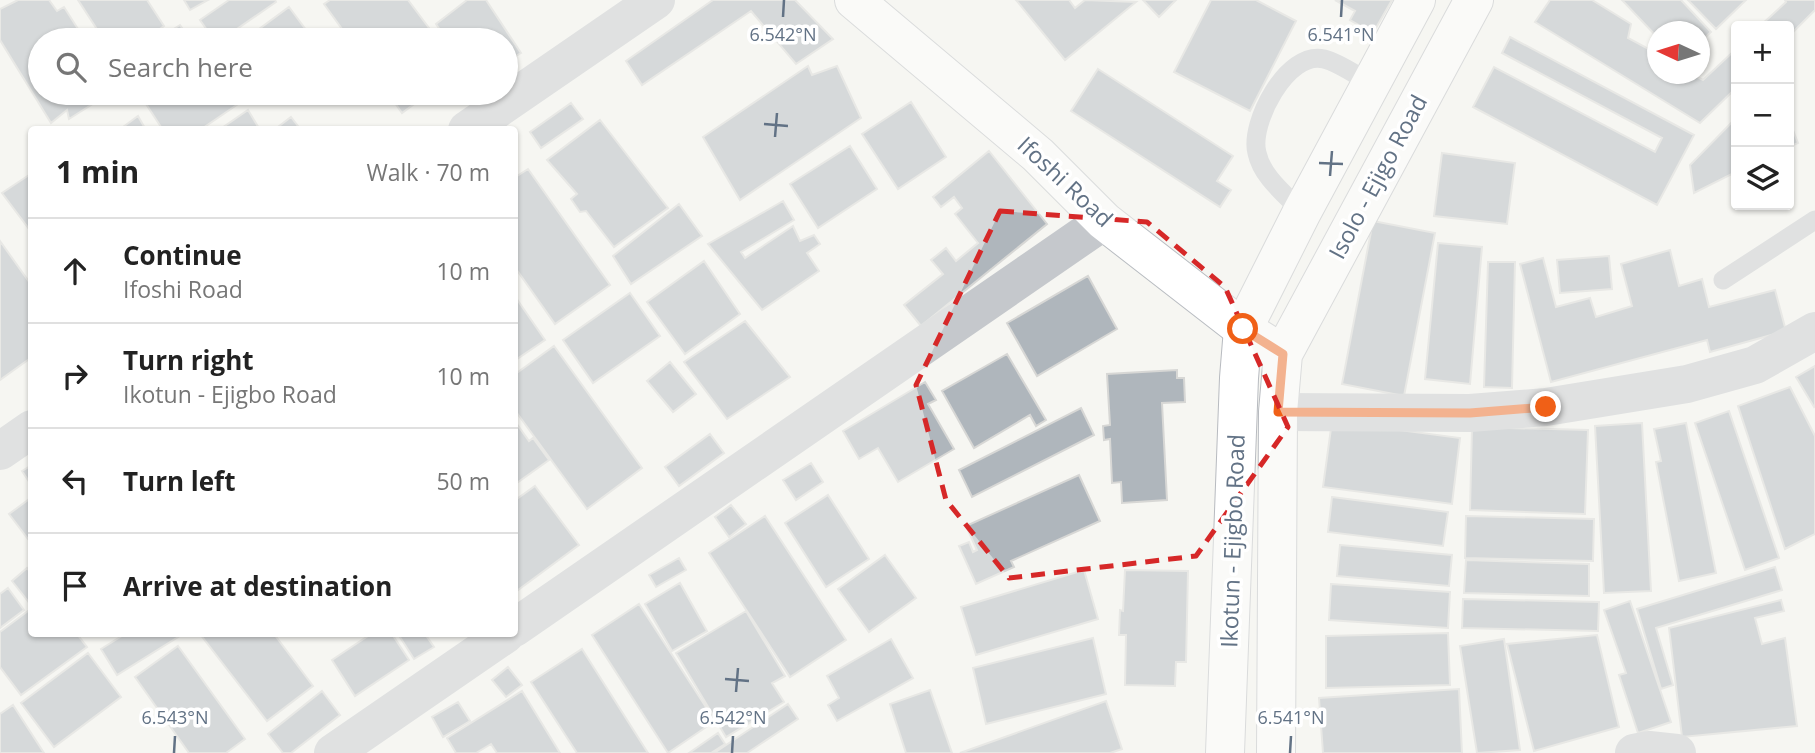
<!DOCTYPE html>
<meta charset="utf-8">
<style>
:root{--surface:#fff;--page:#f2f2f2;--text:#222;--muted:#767676;--line:#e0e0e0}
body{margin:0;font-family:"Open Sans",sans-serif;background:var(--page);color:var(--text)}
.controls{position:absolute;right:21px;top:21px;display:grid;overflow:hidden;border-radius:7px;box-shadow:0 2px 5px #0004}
.controls button{width:63px;height:63px;display:grid;place-items:center;padding:0;border:0;border-bottom:2px solid var(--line);background:var(--surface);color:var(--text);font:35px sans-serif}
.compass{position:absolute;left:1647px;top:21px;width:63px;height:63px;border-radius:50%;background:var(--surface);box-shadow:0 2px 5px #0004;rotate:274deg}
.stop{position:absolute;width:21px;height:21px;margin:-16px;border:5px solid #f06017;border-radius:50%;background:#fff}
.stop.end{background:#f06017;border-color:#fff;box-shadow:0 2px 7px #0008}
.list{margin:0;padding:0;list-style:none}
h2{display:flex;justify-content:space-between;align-items:center;height:91px;margin:0;padding:0 28px;font-size:30px}
h2 small{font-size:23px;font-weight:400;color:var(--muted)}
.list li{display:grid;grid-template-columns:46px 1fr auto;gap:21px;align-items:center;box-sizing:border-box;height:105px;padding:0 28px;border-top:2px solid var(--line)}
.list b{display:block;font-size:26px;white-space:nowrap}
.list p{margin:0;font-size:23px;white-space:nowrap;color:var(--muted)}
.list em{font-size:23px;font-style:normal;color:var(--muted)}
.icon{flex:none;width:38px;height:38px;fill:none;stroke:currentColor;stroke-width:2;stroke-linecap:round;stroke-linejoin:round}
.map{position:relative;flex:none;width:1815px;height:753px;overflow:hidden}
.search{position:absolute;background:var(--surface);box-shadow:0 2px 5px #0004;left:28px;top:28px;width:490px;height:77px;display:flex;align-items:center;gap:18px;box-sizing:border-box;padding:0 24px;border-radius:38px;color:var(--muted);font-size:26px}
.panel{position:absolute;background:var(--surface);box-shadow:0 2px 5px #0004;left:28px;top:126px;width:490px;height:511px;border-radius:7px}
.map>svg:first-child{display:block}
.building{fill:#afb6bc;stroke:#d7d7d5;stroke-width:2}
.lines{fill:none;stroke-linecap:round;stroke-linejoin:round}
.secondary-casing{stroke:#b9bdc2;stroke-width:40}
.primary-casing{stroke:#b8bbc0;stroke-width:40}
.lane{stroke:#c5c8cc;stroke-width:19}
.street{stroke:#c5c8cc;stroke-width:38}
.secondary{stroke:#fff;stroke-width:38}
.primary{stroke:#fff;stroke-width:38}
.route{stroke:#f06017;stroke-width:9}
.marked{fill:none;stroke:#d62828;stroke-width:5;stroke-dasharray:14 9;stroke-linejoin:round}
.ticks{fill:none;stroke:#627285;stroke-width:2.5}
.labels{text-anchor:middle;stroke-width:7;stroke-linejoin:round;paint-order:stroke}
.street-label{font-size:23px;fill:#627285;stroke:#fff}
.ticks-label{font-size:18px;text-anchor:middle;fill:#627285;stroke:#fff;stroke-width:7;stroke-linejoin:round;paint-order:stroke}
</style>
<div class="map">
<svg width="1815" height="753" viewBox="0 0 1815 753">
<rect width="100%" height="100%" fill="#f6f6f2"/>
<!-- building -->
<path class="building" d="M18,0H49L57,11L64,7L85,40H40V93H110L69,119L67,110L51,123L0,40V9Z
M78,0H147L164,26L144,40H104Z
M184,0H208L190,10Z
M229,0H275L276,2L221,40H214L200,20Z
M330,0H408L438,40H350L324,4Z
M467,0H486L521,53L506,62V40H447L436,24Z
M713,0H795L833,39L796,64L751,11L642,85L626,61Z
M1016,0H1069L1075,8L1085,0L1136,2L1065,60Z
M1143,0H1176L1159,17Z
M1211,0H1256L1296,21L1250,111L1174,72Z
M1335,0H1392L1373,33L1350,20L1355,11Z
M1550,0H1592L1631,24L1628,38L1658,54V74H1692L1703,80L1736,49V88L1700,123L1535,22Z
M1622,0H1681L1711,32L1700,42V32H1658V38Z
M1688,0H1746L1716,29Z
M1785,0H1815V10L1789,36V26H1760L1786,2Z
M289,7L312,38L308,40H244Z
M180,25L190,40H156Z
M1510,37L1694,135L1657,205L1473,107L1494,67L1655,152L1662,138L1502,53Z
M808,66L812,75L837,66L861,118L740,200L703,137Z
M1098,69L1233,156L1217,181L1231,190L1220,207L1071,111Z
M162,93H239L244,100L200,130H163L146,104Z
M388,93H429L402,113Z
M911,102L946,157L898,189L862,134Z
M571,103L583,119L541,148L530,132Z
M248,110L260,130H219Z
M138,116L146,130H119Z
M291,117L301,130H274Z
M1736,118V172L1694,193L1690,165Z
M600,120L668,208L614,247L586,211L580,212L571,199L577,194L547,160Z
M1789,120L1798,143L1789,147Z
M850,146L877,189L818,228L790,184Z
M989,151L1047,224L921,326L904,305L943,274L931,260L946,248L956,261L978,243L955,214L962,208L954,197L941,207L933,197Z
M1442,153L1515,163L1507,224L1434,216Z
M528,169L610,285L555,324L514,266V178Z
M32,173V233L2,193Z
M783,201L794,220L741,252L745,258L793,226L800,241L814,235L820,244L807,253L819,271L762,310L708,244Z
M679,204L702,236L631,284L613,256Z
M1373,221L1435,233L1404,396L1342,384Z
M0,241L32,286V357L0,380Z
M1438,243L1482,247L1470,384L1425,379Z
M1670,250L1679,286L1702,279L1709,307L1775,290L1786,331L1710,352L1707,340L1551,382L1520,264L1543,258L1556,307L1590,298L1596,317L1632,306L1621,264Z
M1609,256L1612,289L1560,293L1557,260Z
M704,261L740,314L685,354L647,302Z
M1488,262H1515L1512,388L1484,387Z
M1088,276L1117,329L1037,376L1007,323Z
M630,293L660,336L593,383L563,340Z
M514,295L545,340L514,361Z
M745,321L790,377L727,419L684,362Z
M554,346L642,468L587,509L514,409V375Z
M1007,354L1046,420L1036,426L1030,415L974,448L942,391Z
M670,362L696,394L673,412L647,381Z
M1815,366V406L1814,407L1796,377Z
M1177,370V378H1184L1185,402L1162,403L1167,500L1122,503L1121,482L1112,483L1110,439L1104,440L1103,426L1110,425L1107,374Z
M925,382L936,400L928,404L954,449L898,482L878,448L859,459L843,431Z
M1790,387L1815,436V534L1785,549L1738,406Z
M1081,408L1094,435L972,497L959,470Z
M1729,411L1779,558L1745,570L1695,423Z
M514,420L529,441L533,438L549,460L514,485Z
M1332,421L1460,438L1452,504L1323,487Z
M1642,423L1651,591L1604,593L1595,426Z
M1686,423L1716,573L1679,581L1656,462L1661,461L1654,429Z
M1472,427L1588,430L1585,514L1470,510Z
M710,434L724,453L679,486L665,467Z
M811,463L823,482L796,500L783,480Z
M32,465V486L22,471Z
M1079,475L1100,521L1011,561L1014,567L976,584L959,546L969,542L973,552L977,550L966,526Z
M535,486L579,545L514,593V501Z
M828,495L869,559L826,587L785,523Z
M32,497V537L28,539L9,514Z
M1332,497L1448,512L1443,546L1328,532Z
M731,505L746,524L729,537L715,517Z
M765,516L846,640L790,677L709,553Z
M1466,516L1594,519L1593,561L1465,558Z
M1340,545L1452,555L1449,586L1337,576Z
M885,555L916,598L869,632L838,589Z
M679,558L686,570L656,587L649,575Z
M1466,560L1589,564V596L1464,593Z
M1775,567L1782,590L1656,628L1673,685L1661,689L1637,609Z
M27,568L32,574L31,605L12,581Z
M1084,570L1098,619L976,655L961,607Z
M1125,570L1188,571L1186,662H1176L1175,686L1125,685L1126,635H1119L1120,610L1123,611Z
M680,583L707,631L672,651L645,604Z
M1331,584L1450,592L1448,628L1329,620Z
M8,588L24,610L0,628V594Z
M1463,599L1599,602L1598,631L1462,628Z
M1781,600L1784,611L1755,618L1762,644L1785,638L1797,726L1682,737L1669,628Z
M1630,601L1671,722L1638,733L1619,675L1626,673L1604,610Z
M639,604L715,721L668,753L592,635Z
M32,608V634H77L87,647L21,695L0,667V632Z
M746,611L785,676L772,683L784,702L726,737L676,653Z
M1448,633L1450,685L1326,688V636Z
M125,634H183L117,675L101,649Z
M200,634H274L313,686L267,721Z
M371,634H392L409,660L355,696L332,660Z
M398,634H425L434,647L414,659Z
M1597,635L1619,727L1534,751L1507,644Z
M1093,638L1106,694L986,724L973,668Z
M891,639L913,678L837,721L828,705L839,698L827,676Z
M1504,639L1520,750L1477,753L1460,646Z
M178,646L245,739L226,753H189L135,677Z
M582,649L648,753H577L531,682Z
M88,653L121,697L54,747L21,703Z
M508,667L522,685L506,697L492,680Z
M1459,689L1462,753H1323L1319,698Z
M930,690L952,753H906L890,704Z
M322,691L340,715L291,753H283L268,734Z
M522,691L560,753H497L491,744L476,753H456L447,738Z
M1106,701L1122,749L1110,753H960Z
M458,702L470,721L443,737L432,717Z
M788,704L798,719L747,753H714Z
M13,705L44,753H0V714Z
M718,733L725,744L711,753H689Z"/>
<g class="lines">
<!-- secondary casing -->
<g class="secondary-casing">
<path id="secondary" d="M854,0L1038,155L1104,221L1243,329L1283,354"/>
</g>
<!-- primary casing -->
<g class="primary-casing">
<path id="primary" d="M1225,753L1239,378L1243,329L1302,212L1416,0
M1276,753L1278,412L1283,354L1474,0"/>
</g>
<!-- lane -->
<path class="lane" d="M1302,212C1286,195 1262,177 1257,153C1249,124 1287,50 1324,59C1340,63 1357,76 1372,84
M1723,280L1815,220"/>
<!-- street -->
<path class="street" d="M467,130L656,0
M1278,412L1470,413L1546,407L1687,384L1755,365L1815,331
M0,451L32,429
M514,628L1104,221
M333,753L506,634
M1634,753L1649,750L1677,753"/>
<!-- secondary -->
<use href="#secondary" class="secondary"/>
<!-- primary -->
<use href="#primary" class="primary"/>
</g>
<g class="lines">
<!-- route -->
<path class="route" d="M1243,329L1283,354L1278,412L1470,413L1546,407"/>
</g>
<!-- marked area -->
<path d="M0 0H1815V753H0ZM1000,211L1147,222L1225,287L1288,427L1196,556L1009,578L946,500L916,385Z" fill="#f6f6f2" fill-opacity=".55" fill-rule="evenodd"/>
<path class="marked" d="M1000,211L1147,222L1225,287L1288,427L1196,556L1009,578L946,500L916,385Z"/>
<!-- ticks -->
<path class="ticks" d="M783,17L784,0M1341,17L1342,0M764,124L788,126M775,137L777,113M1319,163L1343,164M1330,176L1332,151M725,679L749,681M736,692L738,668M174,753L175,736M732,753L733,736M1290,753L1291,736"/>
<g class="labels">
<!-- street labels -->
<g class="street-label">
<text transform="translate(1378 177) rotate(-62)" y="8">Isolo - Ejigo Road</text>
<text transform="translate(1065 182) rotate(43)" y="8">Ifoshi Road</text>
<text transform="translate(1233 541) rotate(-88)" y="8">Ikotun - Ejigbo Road</text>
</g>
</g>
<g class="ticks-label">
<text x="783" y="41">6.542°N</text>
<text x="1341" y="41">6.541°N</text>
<text x="175" y="724">6.543°N</text>
<text x="733" y="724">6.542°N</text>
<text x="1291" y="724">6.541°N</text>
</g>
</svg>
<div class="controls">
<button>+</button>
<button>−</button>
<button><svg class="icon" aria-label="layers" viewBox="0 0 24 24"><path d="M12 4l9 5-9 5-9-5zM3 14l9 5 9-5"/></svg></button>
</div>
<svg class="compass" viewBox="-18 -18 36 36"><path d="M0-13l5 13h-10z" fill="#e53935"/><path d="M0 13l5-13h-10z" fill="#767676"/></svg>
<div class="stop" style="left:1243px;top:329px"></div>
<div class="stop end" style="left:1546px;top:407px"></div>
<div class="search"><svg class="icon" aria-label="search" viewBox="0 0 24 24"><circle cx="10" cy="10" r="6"/><path d="M15 15l6 6"/></svg>Search here</div>
<section class="panel">
<h2>1 min<small>Walk · 70 m</small></h2>
<ul class="list">
<li><svg class="icon" aria-label="ahead" viewBox="0 0 24 24"><path d="M12 20V5M6 11l6-6 6 6"/></svg><div><b>Continue</b><p>Ifoshi Road</p></div><em>10 m</em></li>
<li><svg class="icon" aria-label="right" viewBox="0 0 24 24"><path d="M7 20v-9h11M14 6l5 5-5 5"/></svg><div><b>Turn right</b><p>Ikotun - Ejigbo Road</p></div><em>10 m</em></li>
<li><svg class="icon" aria-label="left" viewBox="0 0 24 24"><path d="M17 20v-9H6M10 6l-5 5 5 5"/></svg><div><b>Turn left</b></div><em>50 m</em></li>
<li><svg class="icon" aria-label="arrive" viewBox="0 0 24 24"><path d="M6 21V4h12l-3 4 3 4H6"/></svg><div><b>Arrive at destination</b></div></li>
</ul>
</section>
</div>
